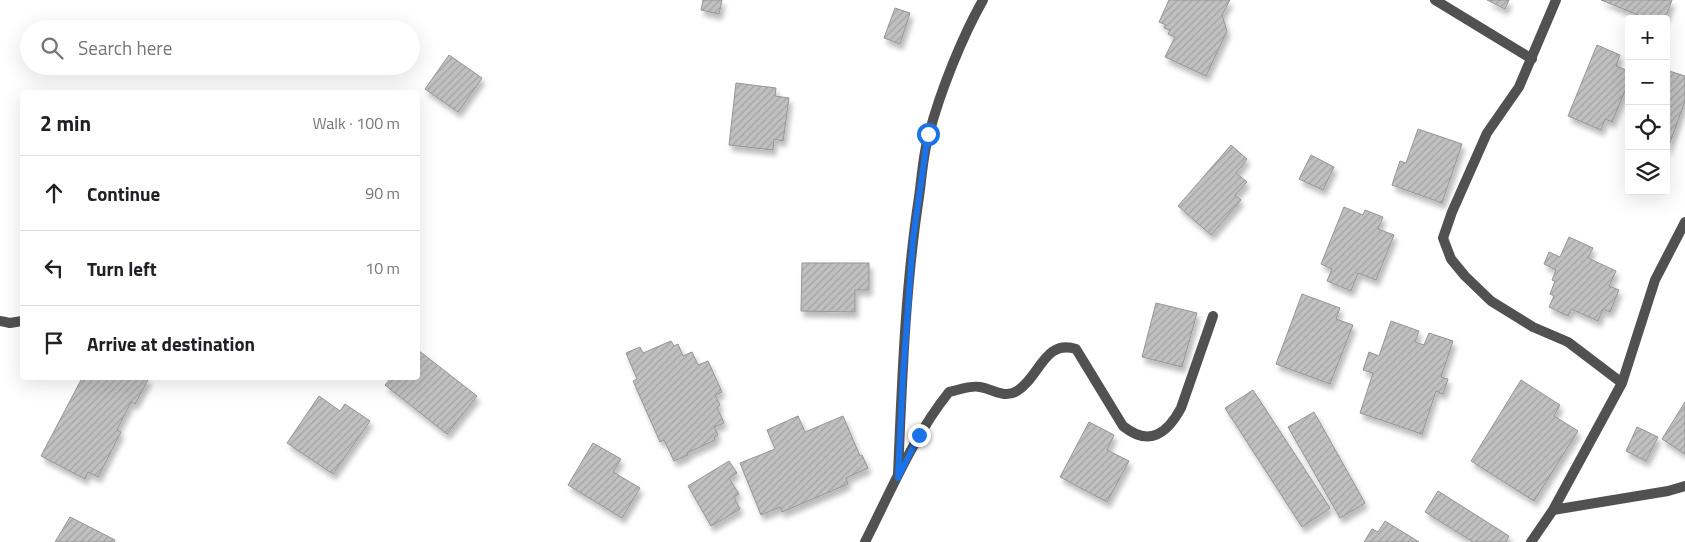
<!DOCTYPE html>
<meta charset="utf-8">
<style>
:root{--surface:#fff;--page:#f2f2f2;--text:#202124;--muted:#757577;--line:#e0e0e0}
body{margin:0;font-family:"Titillium Web",sans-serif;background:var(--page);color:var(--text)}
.controls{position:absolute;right:15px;top:15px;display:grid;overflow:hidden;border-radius:5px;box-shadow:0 5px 20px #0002}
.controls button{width:45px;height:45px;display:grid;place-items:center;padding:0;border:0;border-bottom:1px solid var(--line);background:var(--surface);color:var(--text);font:25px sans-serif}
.stop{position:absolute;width:15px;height:15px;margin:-11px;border:4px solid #1a73e8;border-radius:50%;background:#fff}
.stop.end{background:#1a73e8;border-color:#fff;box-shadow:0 1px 5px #0008}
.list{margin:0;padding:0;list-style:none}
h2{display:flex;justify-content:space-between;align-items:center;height:65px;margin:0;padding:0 20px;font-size:21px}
h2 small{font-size:16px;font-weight:400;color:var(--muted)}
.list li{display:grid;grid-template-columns:32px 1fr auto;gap:15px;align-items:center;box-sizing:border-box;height:75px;padding:0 20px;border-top:1px solid var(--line)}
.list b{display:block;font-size:19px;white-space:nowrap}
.list em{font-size:16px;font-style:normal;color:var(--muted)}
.icon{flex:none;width:28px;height:28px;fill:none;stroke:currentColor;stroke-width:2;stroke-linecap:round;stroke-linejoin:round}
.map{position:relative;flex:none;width:1685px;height:542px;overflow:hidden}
.search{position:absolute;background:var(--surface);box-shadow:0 5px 20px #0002;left:20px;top:20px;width:400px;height:55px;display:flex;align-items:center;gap:12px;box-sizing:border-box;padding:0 18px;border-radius:28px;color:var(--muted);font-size:19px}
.panel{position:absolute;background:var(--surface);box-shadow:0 5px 20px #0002;left:20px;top:90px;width:400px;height:290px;border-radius:5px}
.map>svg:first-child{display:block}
.building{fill:url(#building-hatch);stroke:#959595;filter:url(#shadow)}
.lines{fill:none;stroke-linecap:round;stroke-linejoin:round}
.street{stroke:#515151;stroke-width:10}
.route{stroke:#1a73e8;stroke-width:6}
</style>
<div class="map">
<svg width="1685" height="542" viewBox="0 0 1685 542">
<defs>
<pattern id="building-hatch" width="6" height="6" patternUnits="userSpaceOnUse" patternTransform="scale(1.25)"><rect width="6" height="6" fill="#c0c0c0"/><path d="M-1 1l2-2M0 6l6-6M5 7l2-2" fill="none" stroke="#a3a3a3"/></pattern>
<filter id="shadow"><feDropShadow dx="3" dy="5.5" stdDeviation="2.5" flood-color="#0004"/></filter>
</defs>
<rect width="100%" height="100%" fill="#fff"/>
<!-- building -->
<path class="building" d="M703,0H722L719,14L701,10Z
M1169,0H1230L1222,15L1227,31L1206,76L1165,57L1175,37L1168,34L1170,30L1164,28L1166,25L1159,22Z
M1487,0H1509L1505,9Z
M1601,0H1672L1665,19H1648Z
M895,8L910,13L900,44L884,38Z
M1597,45L1620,55L1616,66L1629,71V81L1612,122L1605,119L1601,130L1568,116Z
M449,55L482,78L458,112L425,89Z
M1666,70L1685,76V101L1667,151Z
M736,83L776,88L775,96L789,98L783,141L774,139L773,150L729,145Z
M1418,129L1462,144L1442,203L1392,185L1400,161L1406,163Z
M1231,145L1247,159L1236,173L1247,182L1235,195L1241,200L1211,235L1178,206Z
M1311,155L1334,167L1323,190L1299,179Z
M1344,207L1363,215L1365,210L1383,217L1378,229L1394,235L1376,280L1358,273L1351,291L1327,281L1332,269L1321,264Z
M1569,237L1593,248L1588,258L1616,271L1609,286L1619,290L1610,312L1603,309L1598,321L1571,309L1568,316L1549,307L1554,296L1550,294L1555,281L1552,280L1556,270L1544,264L1549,252L1560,257Z
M802,263H869V290H855V312L801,311Z
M1302,294L1340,308L1336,319L1353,325L1330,384L1276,364Z
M1156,303L1197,313L1182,367L1142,357Z
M1391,321L1419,331L1415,342L1424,345L1429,333L1453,341L1441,377L1448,379L1443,394L1436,391L1422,434L1360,413L1373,373L1363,370L1369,352L1379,356Z
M671,341L674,346L678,344L683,356L692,352L698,365L708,361L722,392L715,395L720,405L717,407L724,423L714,427L718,435L714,437L715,440L687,453L688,455L674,461L664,440L660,442L633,381L637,379L626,353L640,347L643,353Z
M418,350L477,396L447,434L385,385L391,378H418Z
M82,378H149L135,404L131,402L117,430L121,432L98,477L88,472L85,479L41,456Z
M1521,380L1560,405L1554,416L1578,431L1534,501L1471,461Z
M1253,390L1330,508L1302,527L1225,408Z
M319,396L340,411L345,404L370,421L333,474L287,443Z
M1685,402V454L1662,439Z
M1314,412L1365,503L1340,518L1288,427Z
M798,416L805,432L843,416L860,456L862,455L868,468L846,478L848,484L782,512L780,507L761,515L740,463L775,449L767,430Z
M1089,422L1114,435L1107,450L1129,461L1107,502L1060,477Z
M1637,427L1658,437L1646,461L1626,451Z
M593,443L621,459L613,472L640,488L622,518L568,485Z
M729,461L737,473L729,478L739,494L734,497L740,509L711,526L688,486Z
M1438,491L1509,536L1506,542H1473L1425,512Z
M70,517L115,540L114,542H55Z
M1385,521L1419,542H1364L1372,529L1378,532Z"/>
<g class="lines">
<!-- street -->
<path class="street" d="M1435,0L1532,59
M1556,0L1519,87L1487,133L1452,212L1443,238L1451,259L1465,276L1491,301L1533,327L1568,342L1622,383
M0,321L10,323L22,321
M898,474C902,382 905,289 919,197C922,176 923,154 929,134C940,92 962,37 983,0
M1553,510L1668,491L1685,486
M865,542C891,491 913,437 949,392C959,390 970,385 980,387C993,389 1004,399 1017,391C1040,377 1044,339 1076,349L1123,426C1149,447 1167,434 1181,408L1213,316
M1531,542L1553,510L1622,383L1655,280L1685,222"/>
</g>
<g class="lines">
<!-- route -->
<path class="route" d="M919,435L898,478L903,376L913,239L928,134"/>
</g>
</svg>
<div class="controls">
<button>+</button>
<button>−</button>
<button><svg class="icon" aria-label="locate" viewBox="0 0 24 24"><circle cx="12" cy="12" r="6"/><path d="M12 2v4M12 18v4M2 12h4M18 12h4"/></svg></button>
<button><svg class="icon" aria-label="layers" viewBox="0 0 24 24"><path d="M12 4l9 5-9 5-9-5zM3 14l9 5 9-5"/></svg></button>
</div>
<div class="stop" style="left:928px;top:134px"></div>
<div class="stop end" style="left:919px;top:435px"></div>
<div class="search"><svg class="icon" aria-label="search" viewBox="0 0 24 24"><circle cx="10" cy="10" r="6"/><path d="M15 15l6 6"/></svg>Search here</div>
<section class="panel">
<h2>2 min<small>Walk · 100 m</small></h2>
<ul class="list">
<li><svg class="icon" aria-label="ahead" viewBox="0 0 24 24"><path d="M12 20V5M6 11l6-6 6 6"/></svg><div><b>Continue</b></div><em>90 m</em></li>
<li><svg class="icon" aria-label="left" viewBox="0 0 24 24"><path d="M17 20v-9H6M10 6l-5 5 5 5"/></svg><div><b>Turn left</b></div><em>10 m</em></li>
<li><svg class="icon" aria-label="arrive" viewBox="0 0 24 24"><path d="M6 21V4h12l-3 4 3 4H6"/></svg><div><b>Arrive at destination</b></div></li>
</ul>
</section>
</div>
